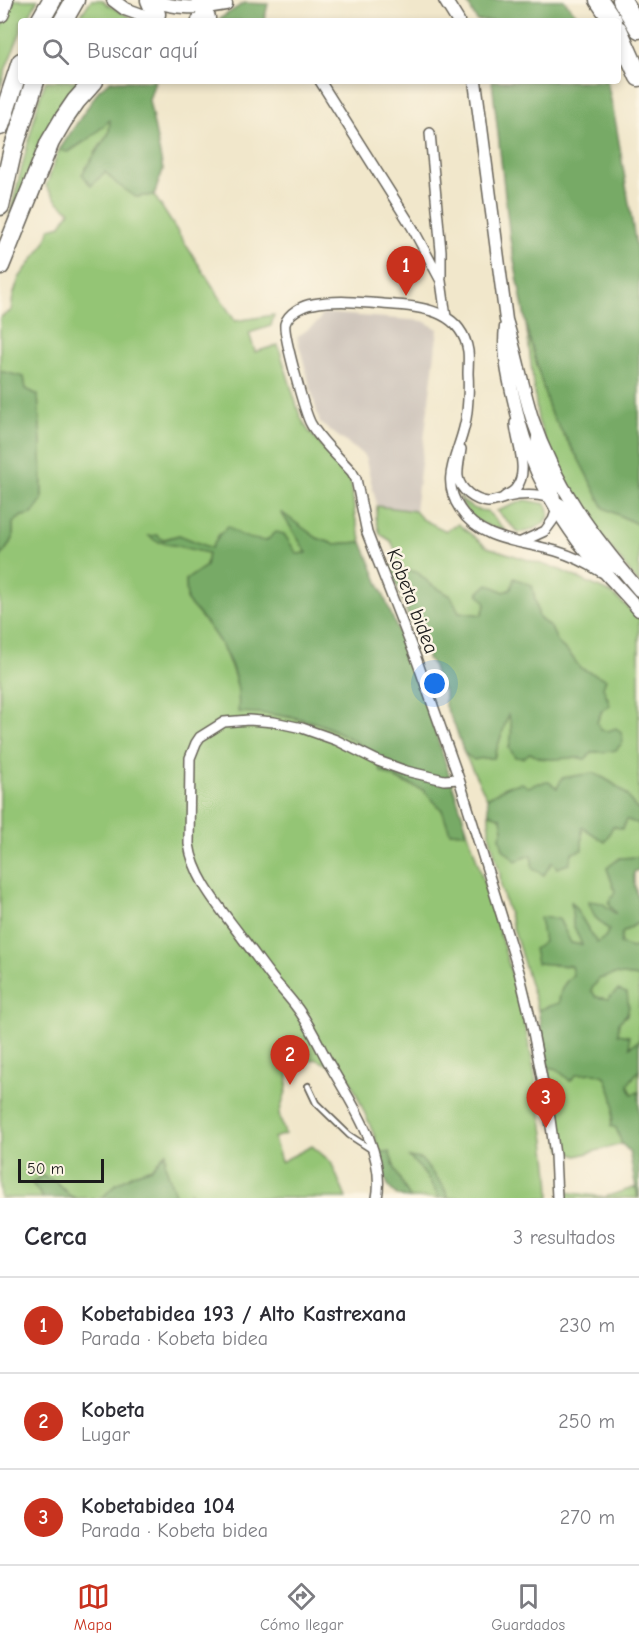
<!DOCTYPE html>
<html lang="es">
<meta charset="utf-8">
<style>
:root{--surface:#fff;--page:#f7f7f7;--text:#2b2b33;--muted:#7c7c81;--line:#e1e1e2;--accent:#c8321e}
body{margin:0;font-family:"Comic Neue",sans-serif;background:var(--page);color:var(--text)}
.scale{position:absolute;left:18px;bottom:15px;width:86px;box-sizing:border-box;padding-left:6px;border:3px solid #1c1c1c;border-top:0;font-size:16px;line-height:21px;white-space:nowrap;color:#1c1c1c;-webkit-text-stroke:4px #fcf5e5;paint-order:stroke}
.you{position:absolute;left:435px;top:684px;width:21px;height:21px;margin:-15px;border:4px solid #fff;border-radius:50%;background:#1a73e8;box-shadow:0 0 0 9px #1a73e833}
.badge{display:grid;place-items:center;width:39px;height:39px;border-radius:50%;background:var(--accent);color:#fff;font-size:20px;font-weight:700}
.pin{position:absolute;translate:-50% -50px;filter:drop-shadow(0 2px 3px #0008)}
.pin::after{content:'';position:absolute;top:32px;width:21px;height:18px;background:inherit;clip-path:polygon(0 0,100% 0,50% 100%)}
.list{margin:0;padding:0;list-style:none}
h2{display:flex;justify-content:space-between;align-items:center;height:78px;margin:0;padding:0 24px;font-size:26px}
h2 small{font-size:20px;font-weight:400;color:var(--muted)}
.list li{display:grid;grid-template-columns:39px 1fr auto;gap:18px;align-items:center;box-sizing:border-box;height:96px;padding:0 24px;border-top:2px solid var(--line)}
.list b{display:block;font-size:22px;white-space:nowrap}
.list p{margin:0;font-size:20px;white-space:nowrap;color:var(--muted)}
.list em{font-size:20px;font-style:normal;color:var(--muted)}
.icon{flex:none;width:33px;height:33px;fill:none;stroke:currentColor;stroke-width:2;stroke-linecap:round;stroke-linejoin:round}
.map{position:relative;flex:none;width:639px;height:1198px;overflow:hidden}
.search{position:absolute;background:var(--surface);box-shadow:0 3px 9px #0003;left:18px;right:18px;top:18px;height:66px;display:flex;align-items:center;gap:15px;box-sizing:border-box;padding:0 21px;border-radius:6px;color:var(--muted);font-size:22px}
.sheet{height:366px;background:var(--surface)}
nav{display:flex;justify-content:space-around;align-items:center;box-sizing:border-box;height:84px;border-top:2px solid var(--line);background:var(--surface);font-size:16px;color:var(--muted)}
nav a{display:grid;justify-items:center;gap:3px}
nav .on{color:var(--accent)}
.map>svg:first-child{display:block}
.industrial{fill:#ccc2b9}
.green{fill:#94c574;stroke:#587048;stroke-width:1.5}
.forest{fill:#7a6;stroke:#4a6341;stroke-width:1.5}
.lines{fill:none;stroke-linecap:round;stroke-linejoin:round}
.service-casing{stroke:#676359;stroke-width:8}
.minor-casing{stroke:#676359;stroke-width:12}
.tertiary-casing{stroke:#676359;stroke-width:15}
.motorway-casing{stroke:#676359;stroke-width:21}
.service{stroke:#fff;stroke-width:4.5}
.minor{stroke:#fff;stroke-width:9}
.tertiary{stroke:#fff;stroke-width:12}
.motorway{stroke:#fff;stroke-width:18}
.labels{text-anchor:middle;stroke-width:5;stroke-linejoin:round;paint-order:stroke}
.street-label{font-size:20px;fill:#1c1c1c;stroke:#fcf5e5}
</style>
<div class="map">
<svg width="639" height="1198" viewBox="0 0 639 1198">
<rect width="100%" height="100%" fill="#fcf5e5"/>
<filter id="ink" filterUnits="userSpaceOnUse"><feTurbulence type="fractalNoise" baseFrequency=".0167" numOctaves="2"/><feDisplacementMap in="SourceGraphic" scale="12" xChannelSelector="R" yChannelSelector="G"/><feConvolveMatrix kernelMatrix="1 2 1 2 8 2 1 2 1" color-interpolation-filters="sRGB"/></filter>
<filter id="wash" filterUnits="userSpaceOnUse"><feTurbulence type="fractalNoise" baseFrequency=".008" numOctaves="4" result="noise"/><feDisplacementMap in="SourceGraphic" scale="24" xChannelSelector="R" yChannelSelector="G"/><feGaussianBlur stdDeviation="1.35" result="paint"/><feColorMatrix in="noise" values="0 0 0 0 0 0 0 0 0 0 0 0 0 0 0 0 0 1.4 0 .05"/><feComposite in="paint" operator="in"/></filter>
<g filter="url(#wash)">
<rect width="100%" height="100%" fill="#f1e7cb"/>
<!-- industrial -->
<path class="industrial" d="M323,313L423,321L438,329L415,511L377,506L365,456L320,423L297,337L318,322Z"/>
<!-- green -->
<path class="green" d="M10,0H38L26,21H21V31L6,68L0,89V32Z
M91,0H102L108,5L137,21H77Z
M46,81H87L54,128L9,218L40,96Z
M110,119L109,133L95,153C108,176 115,182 136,197L154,195L235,321L274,315L271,326L249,333L255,352L278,345L300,416L308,430L345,473L351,482L355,517L362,542L334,544L317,538L282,513L307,553L297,554L266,541L251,540L238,535H219L211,548L179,535L156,541L208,553L206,566L186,580L187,601C217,633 229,653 240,696L266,713L318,723L342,734L376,754L397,780L423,790L442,810L450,832L465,833L466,826C497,923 529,1019 542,1120C546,1146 550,1172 550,1198H449C440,1180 426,1170 410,1158C422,1169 432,1184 439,1198H410L397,1174L389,1152H379L375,1137L347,1072L315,1059L289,1066L287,1088L279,1114L285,1134L274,1138L281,1162L312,1146L331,1162L346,1198H195L190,1192L191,1198H176L165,1164L166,1154L152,1168L134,1174L117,1184L102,1198H77L70,1196L56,1182L32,1183L43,1198H0V558L13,539V523L22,516L32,514L42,499L41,444L38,395L26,389L24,377L0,371V320L2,316L11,311L13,296L19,278L45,243L50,228L61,225L70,211L58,202L46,186L59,150L69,152L90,138Z
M526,324L550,412L578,458L604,508L639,525V584L581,510L550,453L538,420Z
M459,496C466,506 474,510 487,511L506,531C482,526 468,520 459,496Z
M525,500L546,504C558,521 531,533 518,532L497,511Z
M377,506L415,511L422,519L446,531L458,524L487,547L560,570L611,593L639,617V811C632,806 632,801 627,795C617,785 605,778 593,773L557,788L539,783L528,788L508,786L487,798L464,753L474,759C481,757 486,759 494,758L508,714C513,726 512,736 509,748L530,753L573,756L585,759L593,752H605L608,731L601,730L597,722L608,698L596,676L580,668L570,654L558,643L551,628L539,618L532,585C510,589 491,593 481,615L458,612L451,596L430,584L417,572L402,570L393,563L397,554L391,541L380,534L376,518Z
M489,813L501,818L503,829L500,837L531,855L553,862L557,868L568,864L582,826L605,842L613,826L627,819L639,824V857L620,858L607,868L615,891L618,916L595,917L609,930L605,937L597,944L572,902L573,924L583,945L571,943L559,919L553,965L571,966L573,975C563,983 560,990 559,1003L538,1010L501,888L500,874L489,833Z
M639,922V946L632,948L620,945L622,933Z
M615,974L639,977V1040L630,1048L618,1035L619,1022L627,1015L629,1006L618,990L608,999L596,997L591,990L599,979Z
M548,1067L557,1069L570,1081L577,1074L595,1073L605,1076C613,1096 617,1103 611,1125L616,1127L622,1144L577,1156L561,1149Z
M639,1070V1092L632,1094L628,1084Z
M636,1187L638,1198H565V1192L605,1197Z"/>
<!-- forest -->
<path class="forest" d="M466,0H564L582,21H477Z
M244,3L268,4L264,21H216Z
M110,81H155L149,100L163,170L154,195L136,197L117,184L105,172L91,186L82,174L109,133L110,120L90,138L68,152L59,150L99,90Z
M492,81H607L616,124L639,264V525L604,508L578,458L550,412L527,329L510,239Z
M0,371L24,377L26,389L38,395L41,444L42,500L32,514L22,516L13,523V539L0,558Z
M281,512L317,538L334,544L362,542L421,688L466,826L465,833L450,832L442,810L423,790L381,772L376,754C357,743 338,730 317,723C292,715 264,713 238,712C243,668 215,631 187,601L186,580L206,566L208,553L156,541L149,536L157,535L163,540L179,535L211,548L219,535L228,526C240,537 250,539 266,541L276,532L284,534L297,554L307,553Z
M393,563L402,570L417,572L430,584L451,596L459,612L482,615L486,603L478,593L488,584L504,592L511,589L514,578L532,585L539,618L551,628L558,643L570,654L580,668L606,679L603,687L610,705L602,710L597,722L601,730L608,731L616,728L621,732L623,742L616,750L605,752H593L585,759C564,754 551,766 530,753L523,758L515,757L509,748C512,736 513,726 508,715L494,758C486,759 481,757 474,760L464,753L455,726L445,706V693L436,677L432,663L427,659V650L416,637L391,570Z
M593,773C605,778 617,785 627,795C632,801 632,806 639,811V824L627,820L622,829L613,826L605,842L582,827V850L572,853L569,864L557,868L552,862L544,875L533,869L531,855L516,861L503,849L500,837L503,829L501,818L489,813L487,798L508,786L522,783L528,787L539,783L549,782L557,788L562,778Z
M639,857V870L634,872V882L639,903V922L622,933L620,944L632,948L639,946V977L615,974L599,979L591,990L596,997L608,999L618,990L627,993C629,1008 631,1012 619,1022L618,1034L629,1036L630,1047L639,1040V1070L628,1084L632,1094L639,1092V1198H638L629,1151L622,1144L616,1128L611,1126C617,1103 613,1096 605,1076L595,1073L577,1074L570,1081L557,1069L548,1067L538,1010L559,1003C560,990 564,983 573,975L571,966L537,963L534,949L544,942L540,917L559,919L571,943L582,945L573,924L571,901L597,943L605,937L609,930L595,917L588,901L602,903L616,914L609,903L615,891L607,868L620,858Z
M166,1152L165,1164L176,1198H102L116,1184L134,1174L152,1168Z
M379,1152H389L397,1174L410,1198C385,1198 383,1171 379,1152Z
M409,1157L421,1159L443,1186L449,1198H439C432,1183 421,1168 409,1157Z
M42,1176L56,1182L70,1196L77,1198H43L32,1183Z"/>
</g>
<g filter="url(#ink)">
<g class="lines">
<!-- service casing -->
<g class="service-casing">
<path id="service" d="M308,1086L316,1103L349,1135L372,1150"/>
</g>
<!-- minor casing -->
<g class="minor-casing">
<path id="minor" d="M320,81L412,227L441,281L446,317
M430,133L441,251V277
M461,449C460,457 457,468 458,477C460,490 475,501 488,502C494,502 501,499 507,497C526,493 548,493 564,506L607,564L622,572
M504,497C508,494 514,492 516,488C530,471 516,442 515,423
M521,542L545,531L553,520L557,509L554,489L535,449L537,433
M377,1198C386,1153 352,1104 331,1067C321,1050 313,1031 302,1015C294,1002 283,991 273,979C263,966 253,952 243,939C222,910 194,880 189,844L190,758L196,743L200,737L224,722L249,720L274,722L302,728L336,740L378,761L406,771L444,780L459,779
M557,1198L555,1155L550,1119L530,1017L519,972L459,779L416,658L367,533L356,479L352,472C339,457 321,442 311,424C305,414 283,334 285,324C288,313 303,305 313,304C340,299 368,303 395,305C426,307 462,313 468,351C469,358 468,366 468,374C469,388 468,414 464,428C457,457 440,480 460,509C481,542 523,541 556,551C573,556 587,563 601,572"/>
</g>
<!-- tertiary casing -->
<g class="tertiary-casing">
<path id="tertiary" d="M113,0L125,9L158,21
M152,0C174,9 203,9 226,4
M445,0L458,21
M475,81L506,320C516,352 522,386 532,418C555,487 593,536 639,590
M506,327C503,352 508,375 514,400C525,453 545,496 578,541C597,565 619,587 639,610"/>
</g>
<!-- motorway casing -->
<g class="motorway-casing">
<path id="motorway" d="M150,0L156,14L154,21
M201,0H207
M599,0L613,21
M622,0L639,29
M0,13L4,0
M40,21L52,0
M63,21L75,0
M201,21L206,18
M618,30L639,77
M0,126L21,62
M0,206L12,153L35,81
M0,266L50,142L63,120L76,101L94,81"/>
</g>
<!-- service -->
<use href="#service" class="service"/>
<!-- minor -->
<use href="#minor" class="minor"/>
<!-- tertiary -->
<use href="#tertiary" class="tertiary"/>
<!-- motorway -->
<use href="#motorway" class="motorway"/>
</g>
</g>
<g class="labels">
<!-- street labels -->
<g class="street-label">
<text transform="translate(413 601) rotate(69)" y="7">Kobeta bidea</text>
</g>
</g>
</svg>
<div class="scale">50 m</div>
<div class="you"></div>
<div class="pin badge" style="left:406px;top:296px">1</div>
<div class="pin badge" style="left:290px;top:1085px">2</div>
<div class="pin badge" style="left:546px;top:1128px">3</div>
<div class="search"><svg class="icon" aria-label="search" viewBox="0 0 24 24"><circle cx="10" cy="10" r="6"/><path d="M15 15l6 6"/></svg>Buscar aquí</div>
</div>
<section class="sheet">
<h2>Cerca<small>3 resultados</small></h2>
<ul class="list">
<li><span class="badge">1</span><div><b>Kobetabidea 193 / Alto Kastrexana</b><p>Parada · Kobeta bidea</p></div><em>230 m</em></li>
<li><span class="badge">2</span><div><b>Kobeta</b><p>Lugar</p></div><em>250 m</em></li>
<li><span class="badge">3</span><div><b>Kobetabidea 104</b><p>Parada · Kobeta bidea</p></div><em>270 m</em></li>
</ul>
</section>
<nav>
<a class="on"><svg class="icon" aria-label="map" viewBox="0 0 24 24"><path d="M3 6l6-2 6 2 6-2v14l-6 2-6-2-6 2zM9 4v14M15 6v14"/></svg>Mapa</a>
<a><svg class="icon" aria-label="directions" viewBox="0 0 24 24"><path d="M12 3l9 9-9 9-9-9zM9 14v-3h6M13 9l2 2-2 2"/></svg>Cómo llegar</a>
<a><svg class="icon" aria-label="saved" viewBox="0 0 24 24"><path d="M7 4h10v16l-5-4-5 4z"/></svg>Guardados</a>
</nav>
